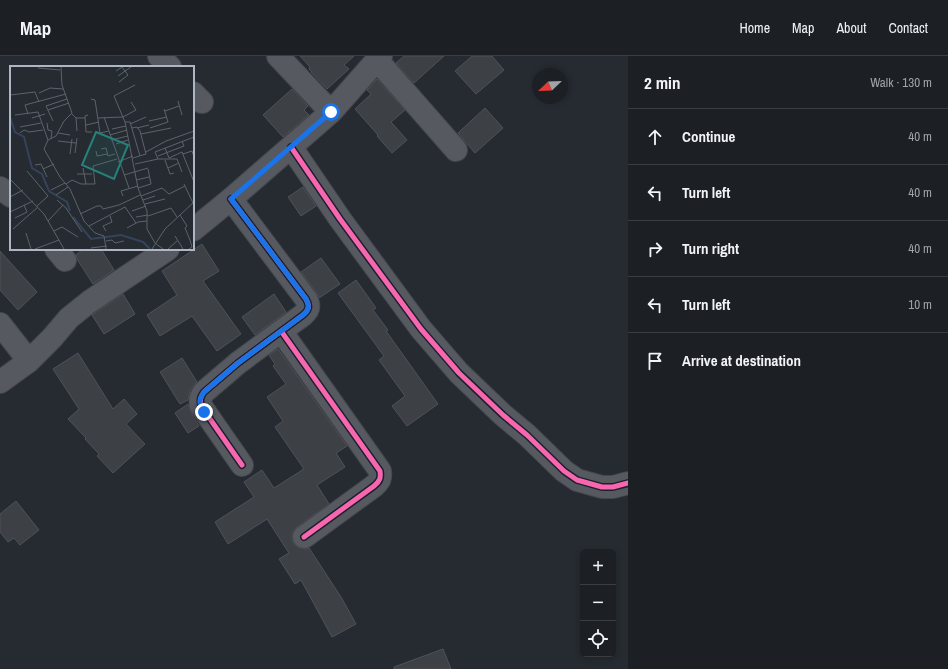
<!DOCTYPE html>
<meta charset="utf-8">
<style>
:root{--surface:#1c2025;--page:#25282d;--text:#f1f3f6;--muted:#a0a3a7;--line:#3a3e42}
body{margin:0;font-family:"Archivo Narrow",sans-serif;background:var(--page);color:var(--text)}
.controls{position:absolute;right:12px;bottom:12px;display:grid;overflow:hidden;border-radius:6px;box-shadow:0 2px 6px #0003}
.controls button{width:36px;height:36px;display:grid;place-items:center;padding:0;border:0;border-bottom:1px solid var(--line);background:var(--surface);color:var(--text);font:20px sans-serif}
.compass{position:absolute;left:532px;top:12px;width:36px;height:36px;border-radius:50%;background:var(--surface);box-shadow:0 2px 6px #0003;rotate:247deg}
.stop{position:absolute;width:12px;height:12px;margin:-9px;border:3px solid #1a73e8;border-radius:50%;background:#fff}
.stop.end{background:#1a73e8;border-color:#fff;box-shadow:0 1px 4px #0008}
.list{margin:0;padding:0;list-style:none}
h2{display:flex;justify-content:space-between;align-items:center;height:52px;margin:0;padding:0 16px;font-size:17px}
h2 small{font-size:13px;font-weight:400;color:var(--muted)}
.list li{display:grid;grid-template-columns:26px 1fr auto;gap:12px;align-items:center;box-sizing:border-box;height:56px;padding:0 16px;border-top:1px solid var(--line)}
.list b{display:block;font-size:15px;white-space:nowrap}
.list em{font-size:13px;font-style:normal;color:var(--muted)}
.icon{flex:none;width:22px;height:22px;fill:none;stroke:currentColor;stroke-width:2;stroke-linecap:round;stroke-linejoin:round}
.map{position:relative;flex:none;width:628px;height:613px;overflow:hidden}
header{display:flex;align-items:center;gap:24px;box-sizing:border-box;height:56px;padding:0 20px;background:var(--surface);border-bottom:1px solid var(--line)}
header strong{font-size:19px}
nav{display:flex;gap:22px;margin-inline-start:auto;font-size:14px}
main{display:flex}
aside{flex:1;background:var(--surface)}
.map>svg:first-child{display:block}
.building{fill:#3d4146;stroke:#4e5259}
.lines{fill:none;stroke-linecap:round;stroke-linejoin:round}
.minor-casing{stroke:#44474c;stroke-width:24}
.minor{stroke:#565960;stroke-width:22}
.cycleway-casing{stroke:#1a212b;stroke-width:8}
.cycleway{stroke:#f766af;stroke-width:5}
.route{stroke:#1a73e8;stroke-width:5}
.inset-river{fill:none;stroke:#354359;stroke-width:2}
.inset-road{fill:none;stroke:#5d636b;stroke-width:1}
.view{fill:#27807b;fill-opacity:0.15;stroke:#27807b;stroke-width:2}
.inset-edge{fill:none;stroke:#afb6c3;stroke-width:2}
</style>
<header>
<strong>Map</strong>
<nav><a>Home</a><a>Map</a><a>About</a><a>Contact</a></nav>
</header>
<main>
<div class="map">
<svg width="628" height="613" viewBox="0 0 628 613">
<rect width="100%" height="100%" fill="#262b31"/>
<!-- building -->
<path class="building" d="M300,0H354L344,9L349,13L327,33L311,16H312L309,13L310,11Z
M404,0H444L414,27L396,7Z
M472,0H492L504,14L476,38L455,15Z
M377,23L405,54L391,66L407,84L392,97L377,80L378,79L355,53L371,38L367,34Z
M292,33L308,50L304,54L309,59L283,81L263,59Z
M485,52L503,72L475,97L458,77Z
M303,131L316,150L301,160L288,141Z
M202,188L219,215L203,225L241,278L217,295L192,260L160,280L147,259L177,239L162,215Z
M83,193H101L114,214L93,228L77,203L76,199Z
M0,195L37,236L18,254L0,234Z
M321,202L340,228L319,242L316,236L301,216Z
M356,224L376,252L373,254L388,274L386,275L438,348L407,370L392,350L405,340L379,304L384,300L338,237Z
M123,238L135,258L104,278L92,259Z
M274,238L286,256L255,279L242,261Z
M278,293L347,390L336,397L345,411L317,429L329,448L297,471L293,476L292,482L294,488L299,492L305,493L309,492L341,541L356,568L332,581L301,524L295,528L279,503L289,497L267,463L228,488L215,466L254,441L244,426L262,414L274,432L304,413L275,371L283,365L267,341L286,328L273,310L275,308L269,299Z
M78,297L113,353L124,343L137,358L126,368L145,388L113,417L97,400L99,398L85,383L86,382L68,363L79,353L53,313Z
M182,302L197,326L190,334L188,344L180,348L160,316Z
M188,348L191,357L199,370L188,377L175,357Z
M16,445L39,474L20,489L14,482L8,486L0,476V458Z
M443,593L451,613H394V611Z"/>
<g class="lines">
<!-- minor casing -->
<g class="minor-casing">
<path id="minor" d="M159,0L170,11
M278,0L331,56
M377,4L456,94
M193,37L202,46
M291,91L340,163L421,273L459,317L503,359L527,379L564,415L577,424L602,431H613L628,427
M0,132L11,140
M231,143L306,243C310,250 309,254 303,259L238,307L204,336C200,341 200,344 201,350L242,409
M193,174L231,143L331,56L377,4L381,0
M56,193L65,204
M0,268L29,305
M281,275L380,415C381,422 380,425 374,430L304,481
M0,326L29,305L52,282L69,262L89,246L168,193"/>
</g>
<!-- minor -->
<use href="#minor" class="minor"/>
<!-- cycleway casing -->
<g class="cycleway-casing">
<path id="cycleway" d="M291,91L340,163L421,273L459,317L503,359L527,379L564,415L577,424L602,431H613L628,427
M231,143L306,243C310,250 309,254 303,259L238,307L204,336C200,341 200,344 201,350L242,409
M281,275L380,415C381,422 380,425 374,430L304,481"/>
</g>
<!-- cycleway -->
<use href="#cycleway" class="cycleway"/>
</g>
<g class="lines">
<!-- route -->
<path class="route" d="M204,356C199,348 198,344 204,336L238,307L303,259C309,254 310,250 306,243L231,143L331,56"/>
</g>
<!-- overview -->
<g transform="translate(10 10)">
<rect width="184" height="184" fill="#262b31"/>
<path class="inset-river" d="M0,51L5,66L14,71L22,102L32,108L39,125L57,136L60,145M63,151L81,173L111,169L133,176L140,183"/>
<path class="inset-road" d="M51,1L52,19L62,47L54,55L46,70L38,74L34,83L50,111L60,123L74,155L85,167L94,170L96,183M28,2L50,4M106,5L112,1L118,9L109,16M108,10L121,1M125,19L104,30L115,56L128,122L137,145V163L145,177L153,183M29,27L40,22L53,23M0,29L25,26L29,36M81,33L85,34L90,67L99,65M168,35L172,49M38,44L59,37M155,45L169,40M18,48L15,39L56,28M62,48L66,52H75M5,49L28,46L38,74M78,49L75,50L76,66H82M94,51L119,122M113,51L126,44L121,36M22,52L35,48M66,52L67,65M88,52L113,51M43,55L36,40L57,33M139,55L157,51M115,56H120L130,90M37,57L38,64L42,65L41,73M120,58L136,51M76,59L89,56M10,61L31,57M122,62L127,61L130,65L136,88L123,92M127,62L139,59M140,62L158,56L154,43M102,63L116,60M10,67L14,64L19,66L33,64M48,67L60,69M131,68L161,62M100,69L117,64M101,74L118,70M48,75L66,77M106,78L118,74M155,82L159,92L172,86L184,116M91,83L96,82L98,90L105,88M86,85L87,90L97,88M136,86L156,75L184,65M65,87L67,72M60,88L62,73M173,88L182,85L184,91M148,90L174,80L172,75M148,93L145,86L184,71M155,94L160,108L164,107M108,96L123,90M125,98L148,93H167L172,106M25,99L31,98L37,111M73,102L76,118M158,102L169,97M33,103L44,98M17,105L38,130L27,140M67,108H82M114,109L138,102M0,113L34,148L54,183M126,114L139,111M56,118L62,114L71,118H85L83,100L107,93M174,118L183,137M128,122L141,118L138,103M41,124L55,117M46,129L58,121M113,130L111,125L128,120M131,130L152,122L159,128L175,120M0,131L13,124M47,134L56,142L72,166M133,134L145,130M135,138L155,133M122,145L136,140M0,146L23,135M70,148L87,140H91L93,143L109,139L130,129M170,149L177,160L175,162L180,174L182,181L179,183M138,150L161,142L167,151M126,151L138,149M5,152L17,146L14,139M38,155L53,139M79,160L115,141L126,157M117,162L128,156L137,155M3,163L28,141M44,165L52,161L68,171M96,165L93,160L102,156L100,150M16,167L21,183M165,170L173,183M96,175L102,174L105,177L114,175M81,182L97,180M25,183L49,174M142,183L155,163L184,136M158,183L167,175"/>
<path class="view" d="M86,66L118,79L104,113L72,99Z"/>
<rect width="184" height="184" class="inset-edge"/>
</g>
</svg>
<div class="controls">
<button>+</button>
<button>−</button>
<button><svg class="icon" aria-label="locate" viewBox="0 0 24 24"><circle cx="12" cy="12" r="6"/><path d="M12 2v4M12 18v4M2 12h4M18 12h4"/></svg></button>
</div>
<svg class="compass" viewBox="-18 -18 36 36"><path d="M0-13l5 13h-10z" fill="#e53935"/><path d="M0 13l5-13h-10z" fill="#a0a3a7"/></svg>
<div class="stop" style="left:331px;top:56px"></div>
<div class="stop end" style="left:204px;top:356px"></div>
</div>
<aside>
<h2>2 min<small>Walk · 130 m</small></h2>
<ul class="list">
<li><svg class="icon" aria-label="ahead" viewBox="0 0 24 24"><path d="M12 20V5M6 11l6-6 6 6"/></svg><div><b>Continue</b></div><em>40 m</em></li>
<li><svg class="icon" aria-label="left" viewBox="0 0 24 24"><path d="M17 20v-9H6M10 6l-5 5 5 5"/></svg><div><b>Turn left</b></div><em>40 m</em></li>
<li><svg class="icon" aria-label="right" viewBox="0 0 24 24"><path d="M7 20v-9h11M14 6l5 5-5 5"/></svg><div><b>Turn right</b></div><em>40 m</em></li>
<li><svg class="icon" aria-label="left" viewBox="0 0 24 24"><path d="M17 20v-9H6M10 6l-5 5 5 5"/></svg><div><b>Turn left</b></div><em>10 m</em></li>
<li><svg class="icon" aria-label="arrive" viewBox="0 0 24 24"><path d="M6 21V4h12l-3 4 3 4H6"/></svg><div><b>Arrive at destination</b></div></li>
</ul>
</aside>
</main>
